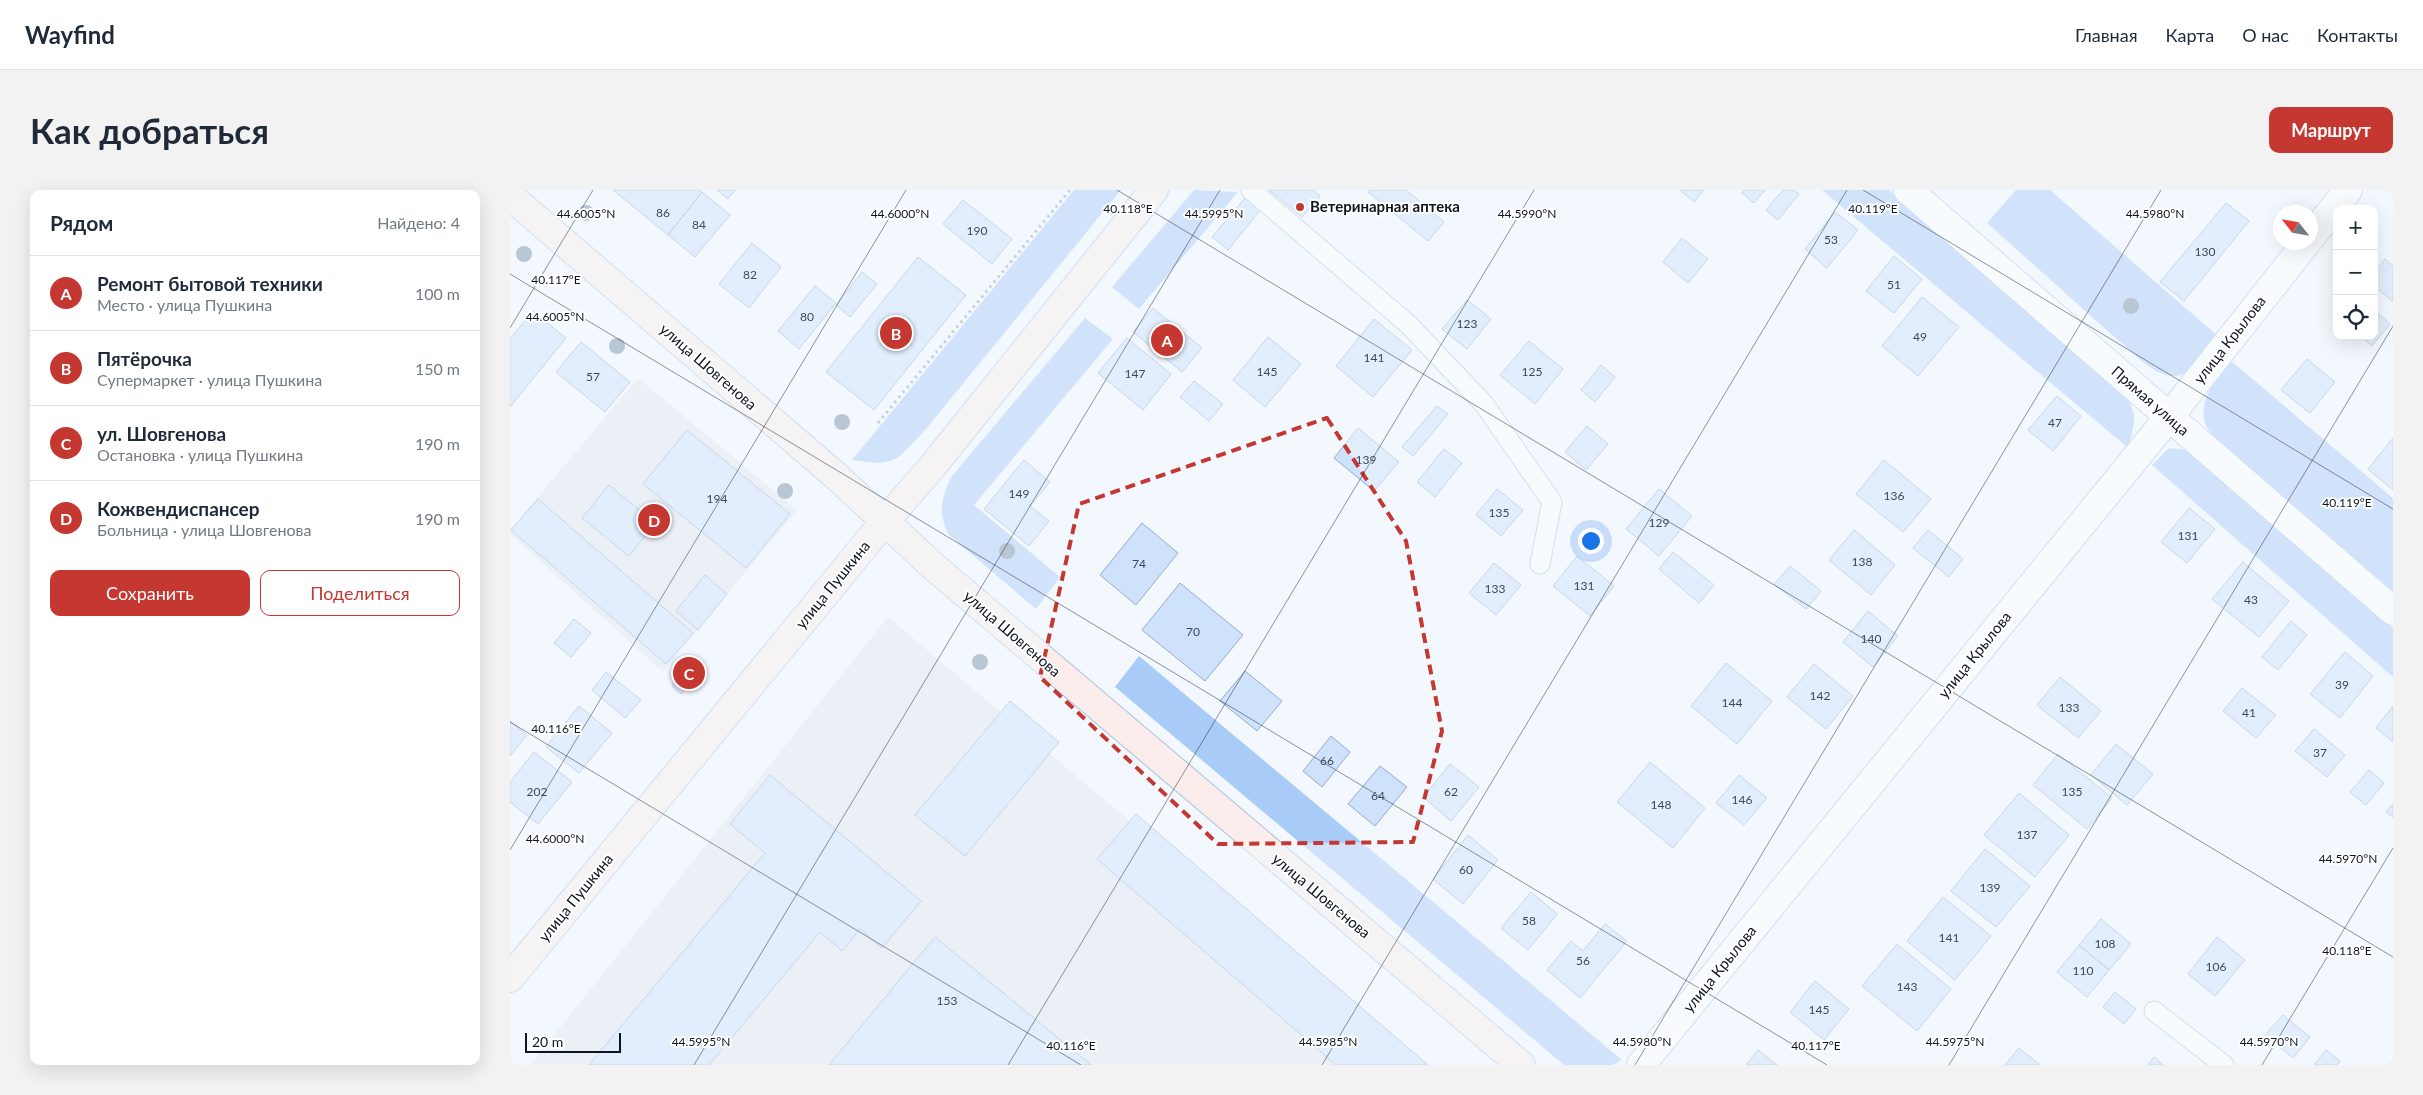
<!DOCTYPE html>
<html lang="ru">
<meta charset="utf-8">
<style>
:root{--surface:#fff;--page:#f2f2f3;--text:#1f2937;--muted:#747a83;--line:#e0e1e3;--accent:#c53731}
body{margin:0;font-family:Lato,sans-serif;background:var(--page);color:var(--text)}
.controls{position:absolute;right:15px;top:15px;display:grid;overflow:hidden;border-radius:10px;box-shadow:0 5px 20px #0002}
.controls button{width:45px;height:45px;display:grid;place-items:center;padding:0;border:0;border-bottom:1px solid var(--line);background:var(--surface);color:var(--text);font:25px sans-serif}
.compass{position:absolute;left:1763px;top:15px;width:45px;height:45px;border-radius:50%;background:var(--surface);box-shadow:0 5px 20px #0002;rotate:301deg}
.scale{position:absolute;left:15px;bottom:12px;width:96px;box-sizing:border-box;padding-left:5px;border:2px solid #0d151f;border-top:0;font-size:14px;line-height:18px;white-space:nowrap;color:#0d151f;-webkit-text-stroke:4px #fff;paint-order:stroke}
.you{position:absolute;left:1080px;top:350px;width:18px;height:18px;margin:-12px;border:4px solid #fff;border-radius:50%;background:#1a73e8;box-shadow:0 0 0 8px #1a73e833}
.badge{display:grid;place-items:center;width:32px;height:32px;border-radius:50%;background:var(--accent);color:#fff;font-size:16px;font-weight:700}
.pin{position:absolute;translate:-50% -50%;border:2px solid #fff;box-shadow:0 1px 5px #0006}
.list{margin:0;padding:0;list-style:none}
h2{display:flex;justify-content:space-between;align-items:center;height:65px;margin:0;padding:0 20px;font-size:21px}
h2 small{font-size:16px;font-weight:400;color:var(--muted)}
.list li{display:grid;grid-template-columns:32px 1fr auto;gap:15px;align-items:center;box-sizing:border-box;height:75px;padding:0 20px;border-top:1px solid var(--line)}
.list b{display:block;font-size:19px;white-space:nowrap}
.list p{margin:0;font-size:16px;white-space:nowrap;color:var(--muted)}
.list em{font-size:16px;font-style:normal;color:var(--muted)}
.actions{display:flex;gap:10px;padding:15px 20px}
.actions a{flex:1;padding:11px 0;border:1px solid var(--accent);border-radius:10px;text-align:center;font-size:18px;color:var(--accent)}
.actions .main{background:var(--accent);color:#fff}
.icon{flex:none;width:28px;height:28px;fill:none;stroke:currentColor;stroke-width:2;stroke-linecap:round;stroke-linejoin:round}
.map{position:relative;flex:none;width:1883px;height:875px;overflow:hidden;border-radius:10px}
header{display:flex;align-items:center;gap:30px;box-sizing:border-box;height:70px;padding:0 25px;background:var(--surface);border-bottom:1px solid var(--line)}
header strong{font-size:24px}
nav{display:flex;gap:28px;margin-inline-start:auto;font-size:18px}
.intro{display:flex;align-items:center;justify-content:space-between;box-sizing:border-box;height:120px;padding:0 30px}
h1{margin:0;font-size:35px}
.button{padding:12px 22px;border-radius:10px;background:var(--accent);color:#fff;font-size:18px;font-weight:700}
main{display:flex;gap:30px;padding:0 30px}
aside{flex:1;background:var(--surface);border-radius:10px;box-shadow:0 5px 20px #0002}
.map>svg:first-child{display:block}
.built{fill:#e2e7ef}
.green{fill:#a9cbf7}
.building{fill:#cee2fc;stroke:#95abc8}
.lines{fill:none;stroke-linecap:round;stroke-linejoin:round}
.lane-casing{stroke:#a9c0de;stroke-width:21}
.street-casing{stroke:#a9c0de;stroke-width:30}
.secondary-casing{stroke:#a9c0de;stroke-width:30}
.path{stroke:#9aa0a7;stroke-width:3;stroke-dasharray:2.5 4;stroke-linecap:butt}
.lane{stroke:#fff;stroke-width:19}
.street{stroke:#fff;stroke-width:28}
.secondary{stroke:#faedeb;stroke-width:28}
.tree{fill:#7489a1}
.marked{fill:none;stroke:#c53731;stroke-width:4;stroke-dasharray:10 6;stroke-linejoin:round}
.ticks{fill:none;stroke:#0d151f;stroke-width:1;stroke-opacity:0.45}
.poi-dot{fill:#c53731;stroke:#fff;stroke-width:2}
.labels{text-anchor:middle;stroke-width:4;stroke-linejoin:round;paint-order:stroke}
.number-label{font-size:12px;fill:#3d4856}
.poi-label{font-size:15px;font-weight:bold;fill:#0d151f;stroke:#fff;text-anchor:start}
.street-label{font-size:15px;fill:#0d151f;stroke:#fff}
.ticks-label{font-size:12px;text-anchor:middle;fill:#0d151f;stroke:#fff;stroke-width:4;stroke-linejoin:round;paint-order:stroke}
</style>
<header>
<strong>Wayfind</strong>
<nav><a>Главная</a><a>Карта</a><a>О нас</a><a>Контакты</a></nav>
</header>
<div class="intro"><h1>Как добраться</h1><a class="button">Маршрут</a></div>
<main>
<aside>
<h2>Рядом<small>Найдено: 4</small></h2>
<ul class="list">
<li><span class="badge">A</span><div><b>Ремонт бытовой техники</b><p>Место · улица Пушкина</p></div><em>100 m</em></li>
<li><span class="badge">B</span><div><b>Пятёрочка</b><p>Супермаркет · улица Пушкина</p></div><em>150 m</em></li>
<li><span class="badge">C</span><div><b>ул. Шовгенова</b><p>Остановка · улица Пушкина</p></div><em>190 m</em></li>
<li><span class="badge">D</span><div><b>Кожвендиспансер</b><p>Больница · улица Шовгенова</p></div><em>190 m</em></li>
</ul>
<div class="actions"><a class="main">Сохранить</a><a>Поделиться</a></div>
</aside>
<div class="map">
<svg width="1883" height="875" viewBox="0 0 1883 875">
<rect width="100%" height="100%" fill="#f3f8fe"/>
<!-- built -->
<path class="built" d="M128,188L287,320L153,482L0,344V340Z
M378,427L909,875H20Z"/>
<!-- green -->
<path class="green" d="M564,0H611L416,239C385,271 388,277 342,270Z
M684,0L728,2L629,119L602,97Z
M1312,0H1379L1608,197C1629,222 1626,228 1618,258Z
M1506,0H1540L1710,148C1696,165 1677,196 1651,183C1643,180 1635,173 1628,168L1477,33Z
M575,128L603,149L464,315L550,387L526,419L439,345C427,324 432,305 442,286Z
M1720,170L1883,308V401L1709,252C1705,247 1697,240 1695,233C1688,211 1707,186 1720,170Z
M1659,258L1677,260L1883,438V487L1642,275Z
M629,466L1112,870L1102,875H1054L605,497Z"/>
<!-- building -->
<path class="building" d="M103,0H189L192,2L158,45Z
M207,0H225L218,9Z
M759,0H803L810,6L792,27Z
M860,0H896L934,32L918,51L858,2Z
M1170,0H1194L1184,12Z
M1234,0H1255L1244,13L1232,3Z
M1273,0H1284L1289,4L1268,30L1256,20Z
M192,2L220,25L185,67L158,45Z
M736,7L751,19L718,60L702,47Z
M453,10L502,49L482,74L433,34Z
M1716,13L1739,31L1674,111L1650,92Z
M1325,22L1348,40L1317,78L1295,59Z
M1172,48L1198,69L1178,93L1153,72Z
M242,53L271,77L239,118L209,94Z
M1384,66L1412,89L1384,123L1356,101Z
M408,67L456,105L364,220L316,182Z
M1875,69L1883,76V112L1864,96V83Z
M352,82L367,94L340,127L326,115Z
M305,96L326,113L289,159L268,141Z
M1412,107L1449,137L1408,186L1372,156Z
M957,110L981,129L957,159L932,139Z
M643,118L692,158L672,182L623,142Z
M1864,120L1880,134L1862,156L1850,146H1864Z
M23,121L56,148L0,217V149Z
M864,129L902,160L863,207L826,176Z
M758,147L791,174L755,217L723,190Z
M617,148L661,184L633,220L588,183Z
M1019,151L1053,179L1025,214L990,185Z
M71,152L120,192L95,222L46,182Z
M1797,169L1825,192L1800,223L1771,200Z
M1091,175L1105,187L1085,212L1071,200Z
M684,191L713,214L699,231L670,207Z
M1547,206L1571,226L1543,261L1518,240Z
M927,216L938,224L903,266L892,257Z
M1077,236L1098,254L1076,280L1055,262Z
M848,238L889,272L864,301L824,268Z
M177,240L280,324L236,378L133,294Z
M1883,248V300L1858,279Z
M934,259L952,273L925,307L907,292Z
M514,270L540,292L520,316L539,331L519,356L474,319Z
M1374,270L1421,309L1393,342L1346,304Z
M99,295L145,333L119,366L72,328Z
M987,299L1013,320L991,346L966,325Z
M1149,299L1182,326L1149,366L1116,339Z
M28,309L183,443L156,474L1,340Z
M1679,318L1705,339L1677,373L1651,352Z
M632,333L668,363L626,415L590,385Z
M1344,340L1385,375L1361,405L1319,370Z
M1418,340L1453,369L1439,387L1403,358Z
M1163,362L1204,395L1189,413L1149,379Z
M1067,366L1104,396L1080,426L1043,396Z
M1733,372L1779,411L1749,447L1702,409Z
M984,373L1011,395L986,425L959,403Z
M1280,376L1311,401L1296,419L1264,394Z
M195,385L217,404L188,440L166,421Z
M670,393L733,445L695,491L632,440Z
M1358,421L1388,446L1363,477L1333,452Z
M64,429L81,443L61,467L44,453Z
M1781,431L1797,445L1768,480L1752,467Z
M1835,462L1863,486L1830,528L1800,504Z
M184,468L194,476L171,504L162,496Z
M1216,473L1262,511L1227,554L1181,516Z
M1304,474L1343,506L1316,539L1277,507Z
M735,481L772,511L747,541L710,511Z
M96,482L131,510L115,528L82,500Z
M1550,487L1591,521L1568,548L1527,515Z
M1732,498L1766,525L1746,548L1713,521Z
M500,511L549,552L455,666L405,625Z
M69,516L102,543L69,583L36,557Z
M1883,516V552L1866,538Z
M0,531L17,545L0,566Z
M1804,539L1835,565L1817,587L1785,561Z
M821,546L840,562L812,597L793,581Z
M1606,554L1643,584L1617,615L1581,585Z
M24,562L62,592L28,634L0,612V592Z
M1548,564L1602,608L1577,639L1523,595Z
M1140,572L1195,618L1163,658L1107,612Z
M940,574L969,597L941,631L913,607Z
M870,576L897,597L865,636L838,614Z
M1859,580L1874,593L1856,615L1840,602Z
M260,585L411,711L372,758L350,739L332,761L310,742L199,875H79L255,663L220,634Z
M1229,585L1257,608L1234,635L1206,613Z
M1509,603L1559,645L1525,687L1474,645Z
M1883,614V627L1876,622Z
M626,624L918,875H826L587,669Z
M958,645L988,670L953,714L923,689Z
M1475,659L1520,696L1486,737L1441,701Z
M1021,702L1047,724L1018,760L991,738Z
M1433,707L1481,746L1445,790L1397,751Z
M1591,729L1621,754L1599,780L1569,755Z
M1095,734L1117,751L1070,808L1037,780L1061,751L1073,761Z
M425,747L581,875H319Z
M1707,747L1735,770L1705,806L1678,784Z
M1387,754L1441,799L1407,841L1352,796Z
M1569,755L1599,780L1577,807L1547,782Z
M1305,791L1339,819L1314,850L1280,822Z
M1605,802L1626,819L1614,834L1593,817Z
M1773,825L1800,847L1783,868L1755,845Z
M1509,858L1529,874L1528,875H1495Z
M1248,860L1267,875H1236Z
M1816,860L1830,871L1827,875H1804Z
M1644,867L1653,875H1638Z"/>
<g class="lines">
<!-- lane casing -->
<g class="lane-casing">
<path id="lane" d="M741,0L899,135L974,214L1042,312L1030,374
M1644,821L1714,875"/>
</g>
<!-- street casing -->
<g class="street-casing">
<path id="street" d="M1398,0L1883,421
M1800,48L1838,0
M1131,875L1659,227L1797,52"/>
</g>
<!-- secondary casing -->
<g class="secondary-casing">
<path id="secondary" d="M0,6L325,285L423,376L1011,875
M0,788L375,331L422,277L644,0"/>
</g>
<!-- path -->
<path class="path" d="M368,233L560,0"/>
<!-- lane -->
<use href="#lane" class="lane"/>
<!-- street -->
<use href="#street" class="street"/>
<!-- secondary -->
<use href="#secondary" class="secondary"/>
</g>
<!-- trees -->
<g class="tree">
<circle cx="76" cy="23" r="8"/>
<circle cx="14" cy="64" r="8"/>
<circle cx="1621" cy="116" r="8"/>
<circle cx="107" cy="156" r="8"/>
<circle cx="332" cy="232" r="8"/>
<circle cx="275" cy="301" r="8"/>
<circle cx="497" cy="361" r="8"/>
<circle cx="470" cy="472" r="8"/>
</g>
<!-- marked area -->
<path d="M0 0H1883V875H0ZM817,228L896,351L932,541L903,652L708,654L530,487L569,314Z" fill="#f3f8fe" fill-opacity=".55" fill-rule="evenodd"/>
<path class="marked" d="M817,228L896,351L932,541L903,652L708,654L530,487L569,314Z"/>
<!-- ticks -->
<path class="ticks" d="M607,0L1883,767M1353,0L1883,319M0,84L1317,875M0,138L83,0M0,532L571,875M0,660L396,0M184,875L710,0M498,875L1024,0M812,875L1337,0M1125,875L1651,0M1439,875L1883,136M1752,875L1883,658"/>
<!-- markers -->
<circle class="poi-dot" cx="790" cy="17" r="5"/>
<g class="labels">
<!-- number labels -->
<g class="number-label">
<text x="153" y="27">86</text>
<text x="189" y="39">84</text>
<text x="467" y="45">190</text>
<text x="1321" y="54">53</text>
<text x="1695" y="66">130</text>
<text x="240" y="89">82</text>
<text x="1384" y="99">51</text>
<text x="297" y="131">80</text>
<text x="957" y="138">123</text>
<text x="1410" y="151">49</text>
<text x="864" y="172">141</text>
<text x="757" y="186">145</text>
<text x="1022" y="186">125</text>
<text x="625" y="188">147</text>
<text x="83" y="191">57</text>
<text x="1545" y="237">47</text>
<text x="856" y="274">139</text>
<text x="509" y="308">149</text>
<text x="1384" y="310">136</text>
<text x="207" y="313">194</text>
<text x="989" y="327">135</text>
<text x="1149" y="337">129</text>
<text x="1678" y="350">131</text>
<text x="1352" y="376">138</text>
<text x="629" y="378">74</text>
<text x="1074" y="400">131</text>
<text x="985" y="403">133</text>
<text x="1741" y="414">43</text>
<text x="683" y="446">70</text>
<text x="1361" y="453">140</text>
<text x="1832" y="499">39</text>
<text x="1310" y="510">142</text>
<text x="1222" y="517">144</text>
<text x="1559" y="522">133</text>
<text x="1739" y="527">41</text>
<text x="1810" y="567">37</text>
<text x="817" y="575">66</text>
<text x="27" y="606">202</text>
<text x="941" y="606">62</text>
<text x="1562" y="606">135</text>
<text x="868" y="610">64</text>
<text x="1232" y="614">146</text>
<text x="1151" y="619">148</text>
<text x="1517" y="649">137</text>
<text x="956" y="684">60</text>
<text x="1480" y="702">139</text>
<text x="1019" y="735">58</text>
<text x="1439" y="752">141</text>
<text x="1595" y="758">108</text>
<text x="1073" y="775">56</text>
<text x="1706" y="781">106</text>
<text x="1573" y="785">110</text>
<text x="1397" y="801">143</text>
<text x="437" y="815">153</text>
<text x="1309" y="824">145</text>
</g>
<!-- poi labels -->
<g class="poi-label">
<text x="800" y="22">Ветеринарная аптека</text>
</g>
<!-- street labels -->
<g class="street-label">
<text transform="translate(1720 150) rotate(-52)" y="5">улица Крылова</text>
<text transform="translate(198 177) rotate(41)" y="5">улица Шовгенова</text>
<text transform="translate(1640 211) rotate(41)" y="5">Прямая улица</text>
<text transform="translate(323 395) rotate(-51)" y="5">улица Пушкина</text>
<text transform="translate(502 444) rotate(41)" y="5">улица Шовгенова</text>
<text transform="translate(1465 465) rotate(-51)" y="5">улица Крылова</text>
<text transform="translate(811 706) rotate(40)" y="5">улица Шовгенова</text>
<text transform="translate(66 708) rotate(-51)" y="5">улица Пушкина</text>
<text transform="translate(1210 779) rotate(-51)" y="5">улица Крылова</text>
</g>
</g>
<g class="ticks-label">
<text x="1363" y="23">40.119°E</text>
<text x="618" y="23">40.118°E</text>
<text x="76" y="28">44.6005°N</text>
<text x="390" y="28">44.6000°N</text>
<text x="704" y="28">44.5995°N</text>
<text x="1017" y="28">44.5990°N</text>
<text x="1645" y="28">44.5980°N</text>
<text x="46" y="94">40.117°E</text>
<text x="45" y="131">44.6005°N</text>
<text x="1837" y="317">40.119°E</text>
<text x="46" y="543">40.116°E</text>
<text x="45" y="653">44.6000°N</text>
<text x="1838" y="673">44.5970°N</text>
<text x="1837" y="765">40.118°E</text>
<text x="191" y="856">44.5995°N</text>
<text x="818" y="856">44.5985°N</text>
<text x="1132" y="856">44.5980°N</text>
<text x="1445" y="856">44.5975°N</text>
<text x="1759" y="856">44.5970°N</text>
<text x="561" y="860">40.116°E</text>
<text x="1306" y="860">40.117°E</text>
</g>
</svg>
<div class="controls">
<button>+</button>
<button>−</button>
<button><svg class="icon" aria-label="locate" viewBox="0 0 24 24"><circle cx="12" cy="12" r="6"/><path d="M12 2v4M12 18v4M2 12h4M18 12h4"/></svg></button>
</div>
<svg class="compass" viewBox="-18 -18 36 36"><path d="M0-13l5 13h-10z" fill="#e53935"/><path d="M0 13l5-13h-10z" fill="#747a83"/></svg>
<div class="scale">20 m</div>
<div class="you"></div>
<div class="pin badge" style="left:657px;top:150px">A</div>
<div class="pin badge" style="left:386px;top:143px">B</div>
<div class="pin badge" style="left:179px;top:483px">C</div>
<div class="pin badge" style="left:144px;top:330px">D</div>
</div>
</main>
